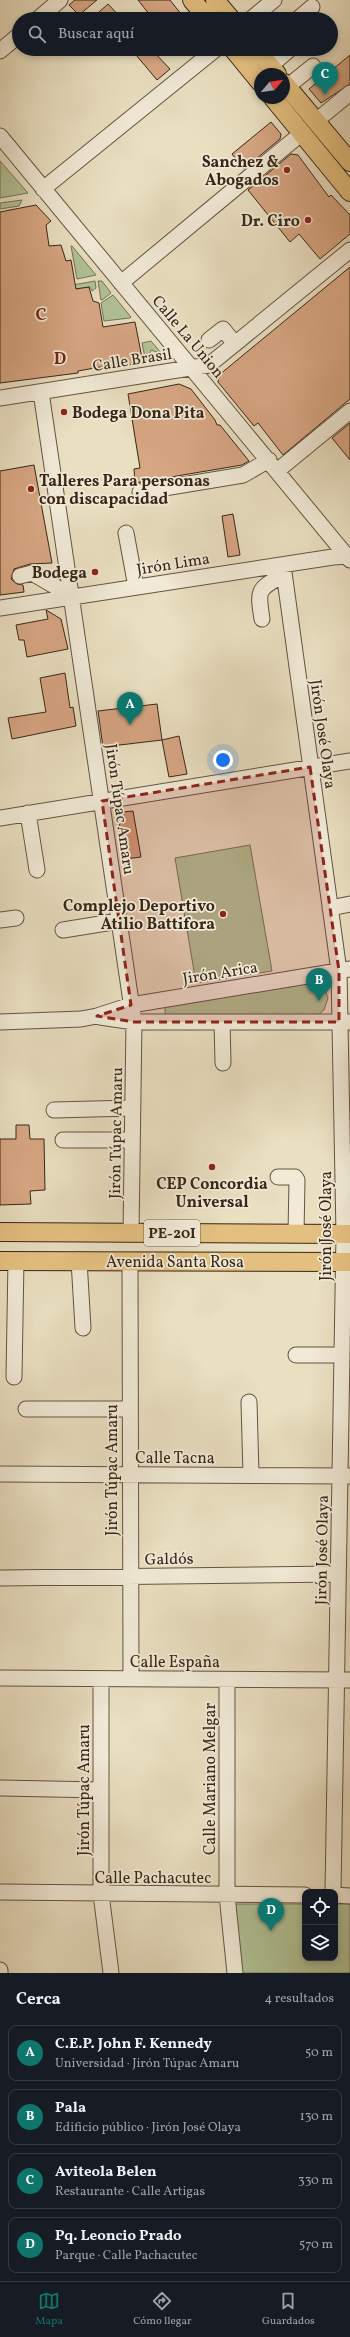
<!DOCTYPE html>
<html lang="es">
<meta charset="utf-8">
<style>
:root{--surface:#171b24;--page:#242831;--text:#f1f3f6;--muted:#9ea1a6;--line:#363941;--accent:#0f766e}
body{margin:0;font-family:Vollkorn,serif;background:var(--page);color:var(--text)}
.controls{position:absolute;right:12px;bottom:12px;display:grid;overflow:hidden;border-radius:8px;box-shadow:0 2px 6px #0003}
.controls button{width:36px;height:36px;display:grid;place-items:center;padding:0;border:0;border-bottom:1px solid var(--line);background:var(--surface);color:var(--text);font:20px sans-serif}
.compass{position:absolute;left:254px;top:68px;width:36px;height:36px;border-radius:50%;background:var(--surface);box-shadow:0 2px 6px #0003;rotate:61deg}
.you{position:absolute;left:223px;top:760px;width:14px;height:14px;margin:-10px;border:3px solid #fff;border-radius:50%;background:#1a73e8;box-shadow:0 0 0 6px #1a73e833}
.badge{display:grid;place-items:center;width:26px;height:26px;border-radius:50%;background:var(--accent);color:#fff;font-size:13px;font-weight:700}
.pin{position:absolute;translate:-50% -33px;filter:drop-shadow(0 1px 2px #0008)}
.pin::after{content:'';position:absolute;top:21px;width:14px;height:12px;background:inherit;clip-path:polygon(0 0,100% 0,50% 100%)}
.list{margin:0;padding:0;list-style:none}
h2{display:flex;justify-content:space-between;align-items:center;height:52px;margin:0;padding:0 16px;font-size:17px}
h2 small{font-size:13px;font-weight:400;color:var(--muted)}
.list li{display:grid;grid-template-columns:26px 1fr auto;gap:12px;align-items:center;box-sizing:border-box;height:56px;margin:0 8px 8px;padding:0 8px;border:1px solid var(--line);border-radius:8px}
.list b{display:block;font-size:15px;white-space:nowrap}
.list p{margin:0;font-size:13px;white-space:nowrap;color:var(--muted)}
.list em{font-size:13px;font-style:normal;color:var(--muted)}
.icon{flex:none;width:22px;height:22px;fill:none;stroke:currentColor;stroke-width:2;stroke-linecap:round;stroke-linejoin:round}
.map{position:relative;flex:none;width:350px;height:1973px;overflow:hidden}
.search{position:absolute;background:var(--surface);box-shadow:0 2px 6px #0003;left:12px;right:12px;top:12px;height:44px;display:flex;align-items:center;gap:10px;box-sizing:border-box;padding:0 14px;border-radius:22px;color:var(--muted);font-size:15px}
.sheet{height:308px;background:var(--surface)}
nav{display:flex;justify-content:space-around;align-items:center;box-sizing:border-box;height:56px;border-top:1px solid var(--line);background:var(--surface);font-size:11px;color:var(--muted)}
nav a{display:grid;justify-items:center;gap:2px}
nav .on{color:var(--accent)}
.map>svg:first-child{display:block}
.green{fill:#b1c397;stroke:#747457}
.building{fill:#d7a683;stroke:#382617}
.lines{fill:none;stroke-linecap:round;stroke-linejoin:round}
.minor-casing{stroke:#645442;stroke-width:17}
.major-casing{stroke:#382617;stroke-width:20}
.minor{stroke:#f1ead7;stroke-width:15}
.major{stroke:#e4c080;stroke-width:18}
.marked{fill:#8f2418;fill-opacity:0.2;stroke:#8f2418;stroke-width:3;stroke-dasharray:8 5;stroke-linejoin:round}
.poi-dot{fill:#8f2418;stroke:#f1ead7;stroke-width:1.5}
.labels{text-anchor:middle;stroke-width:3.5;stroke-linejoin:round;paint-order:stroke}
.shield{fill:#f1ead7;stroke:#706151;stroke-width:1}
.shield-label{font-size:15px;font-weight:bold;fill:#382617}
.poi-label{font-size:16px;font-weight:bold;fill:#382617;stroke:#f1ead7;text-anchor:end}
.street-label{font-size:16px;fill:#382617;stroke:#f1ead7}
.neighbourhood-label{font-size:17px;font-weight:bold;fill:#7a1f14;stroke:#f1ead7}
</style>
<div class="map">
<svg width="350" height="1973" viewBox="0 0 350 1973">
<rect width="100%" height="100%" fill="#e9dfc1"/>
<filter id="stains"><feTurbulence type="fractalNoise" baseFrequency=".005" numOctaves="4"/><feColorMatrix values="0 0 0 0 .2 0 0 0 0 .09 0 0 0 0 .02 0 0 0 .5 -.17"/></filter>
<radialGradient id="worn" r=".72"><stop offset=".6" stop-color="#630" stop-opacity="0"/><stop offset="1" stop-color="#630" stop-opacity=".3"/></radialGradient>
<!-- green -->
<path class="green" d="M0,161L28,193L0,198Z
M22,200L19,206L0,209V203Z
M71,246H72L96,275L77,279Z
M95,281L96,288L92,291L90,287L74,289L73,285Z
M98,281H102L111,293L102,300H101Z
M113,295L131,317L130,318L104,321L101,303Z
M151,341L162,354L151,350L149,357L155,358L156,357L160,360L146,362L142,343Z
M250,845L272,971L196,983L175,858Z
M314,982L324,987L328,998L324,1010L318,1015H166L165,1013V1007Z
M234,1904H305V1958H335V1904H350V1973H242Z"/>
<!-- building -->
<path class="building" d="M75,0H97L79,15L69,5Z
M138,0H170L185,19H153Z
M108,4L122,19H105L99,12Z
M131,49H151L170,69L157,80Z
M350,55V84L321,103L309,89Z
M271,122L281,134L280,139L244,169L232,154Z
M291,154L298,155L329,197L331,195L350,215V234L320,259L299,234L290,242L248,190Z
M36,205L51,221L46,225L49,246L61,245L66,261L71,260L76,289L89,287L93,301L99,303L103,327L135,322L142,358L133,360V364L117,367V364L78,371V373L0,383V212Z
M350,267V399L283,455L258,423L254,426L218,382L219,375Z
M179,384L191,389L215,420L217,425H220L249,461L242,465L135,483L134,469L140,468L128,394Z
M350,423V460L332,438Z
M34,465L52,563L30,564L14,569L11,579L17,584L23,585L24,592L0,595V471Z
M233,514L240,555L228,557L222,516Z
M46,610L61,619L68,649L27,657L24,640H19L16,625L48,619Z
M65,673L70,708L73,707L76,726L12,739L8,718L46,712L40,678Z
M157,704L162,740L103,747L98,711Z
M179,736L187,774L169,777L162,740Z
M133,811L141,857L125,859L118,817L123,812Z
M16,1125H29L30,1139H44L45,1190L30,1191L31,1204L0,1205V1139H16Z"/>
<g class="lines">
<!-- minor casing -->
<g class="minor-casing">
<path id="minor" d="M38,19L60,0
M251,19L274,0
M298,19L312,7
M0,51L19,35
M270,66L290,49
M287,87L313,66
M316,121L350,93
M0,136L350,560
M43,189L216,49
M121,283L302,133
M209,340L223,329L235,344
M41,392L134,1022L131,1233
M0,398L209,365L350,250
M277,471L350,411
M140,492L243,475L269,460
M126,533L136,587
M283,565L339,971L344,1234L333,1892
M20,576L32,573L56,587L65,597
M0,608L333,557L350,556
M262,619C257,588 258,590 284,574
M28,813L37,870
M0,818L350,761
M330,908L350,904
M0,920L16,918
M63,930L119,921
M100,1017L134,1022H350
M0,1022L81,1019L97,1016L131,1005L350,969
M222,1022L223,1063
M54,1110L133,1108
M63,1140H132
M278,1177H295L297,1180L296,1234
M79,1260L83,1328
M130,1261L131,1679
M296,1355H342
M14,1377L16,1260
M249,1402L251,1475
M26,1409H129
M0,1474L349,1476
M0,1578L338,1574
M0,1678L350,1680
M101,1679V1894L111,1973
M227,1680V1895L235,1973
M0,1788L101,1790
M0,1892L305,1895
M335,1895L350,1896
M0,1970V1973"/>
</g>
<!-- major casing -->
<g class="major-casing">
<path id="major" d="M192,0L208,19
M215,0L231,19
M233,49L260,82
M256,49L277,74
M284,83L350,162
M273,98L350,192
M0,1232L350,1234
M0,1261L350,1262"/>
</g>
<!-- minor -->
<use href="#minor" class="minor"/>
<!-- major -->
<use href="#major" class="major"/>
</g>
<!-- marked area -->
<path class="marked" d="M310,767L339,971V1022H134L97,1016L131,1005L102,801Z"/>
<!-- markers -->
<g class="poi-dot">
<circle cx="287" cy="170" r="4"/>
<circle cx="308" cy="220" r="4"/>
<circle cx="64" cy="412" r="4"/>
<circle cx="31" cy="489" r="4"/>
<circle cx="95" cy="572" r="4"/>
<circle cx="223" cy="914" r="4"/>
<circle cx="212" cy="1167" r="4"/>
</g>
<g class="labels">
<!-- shield labels -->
<rect class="shield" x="144" y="1220" width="56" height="26" rx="3"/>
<g class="shield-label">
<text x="172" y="1238">PE-20I</text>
</g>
<!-- poi labels -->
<g class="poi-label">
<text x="279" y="167">Sanchez &amp;<tspan x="279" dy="18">Abogados</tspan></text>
<text x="300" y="226">Dr. Ciro</text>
<text x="72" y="418" text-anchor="start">Bodega Dona Pita</text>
<text x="39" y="486" text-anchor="start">Talleres Para personas<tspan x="39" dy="18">con discapacidad</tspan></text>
<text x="87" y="578">Bodega</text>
<text x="215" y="911">Complejo Deportivo<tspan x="215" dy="18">Atilio Battifora</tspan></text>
<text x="212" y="1189" text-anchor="middle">CEP Concordia<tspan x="212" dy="18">Universal</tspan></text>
</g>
<!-- street labels -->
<g class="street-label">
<text transform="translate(189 336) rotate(50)" y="6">Calle La Union</text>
<text transform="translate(132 359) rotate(-9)" y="6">Calle Brasil</text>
<text transform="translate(173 563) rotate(-9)" y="6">Jirón Lima</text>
<text transform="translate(324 734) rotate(82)" y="6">Jirón José Olaya</text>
<text transform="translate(121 809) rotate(82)" y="6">Jirón Túpac Amaru</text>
<text transform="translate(220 972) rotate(-9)" y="6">Jirón Arica</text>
<text transform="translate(115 1133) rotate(-89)" y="6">Jirón Túpac Amaru</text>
<text transform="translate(325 1226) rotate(-90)" y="6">Jirón José Olaya</text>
<text x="175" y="1267">Avenida Santa Rosa</text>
<text x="175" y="1463">Calle Tacna</text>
<text transform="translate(111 1470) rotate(-90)" y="6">Jirón Túpac Amaru</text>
<text transform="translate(321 1550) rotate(-89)" y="6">Jirón José Olaya</text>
<text transform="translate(169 1558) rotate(-1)" y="6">Galdós</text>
<text x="175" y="1667">Calle España</text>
<text transform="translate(209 1779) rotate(-90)" y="6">Calle Mariano Melgar</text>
<text transform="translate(83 1790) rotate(-90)" y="6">Jirón Túpac Amaru</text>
<text x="153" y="1883">Calle Pachacutec</text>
</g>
<!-- neighbourhood labels -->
<g class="neighbourhood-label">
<text x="41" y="320">C</text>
<text x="60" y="364">D</text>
</g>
</g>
<rect width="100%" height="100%" filter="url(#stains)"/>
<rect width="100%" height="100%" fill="url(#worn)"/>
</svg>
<div class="controls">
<button><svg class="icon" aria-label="locate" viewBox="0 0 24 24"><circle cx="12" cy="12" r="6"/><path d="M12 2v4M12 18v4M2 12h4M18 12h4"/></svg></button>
<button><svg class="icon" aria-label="layers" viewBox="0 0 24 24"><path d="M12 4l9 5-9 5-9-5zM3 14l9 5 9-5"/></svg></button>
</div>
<svg class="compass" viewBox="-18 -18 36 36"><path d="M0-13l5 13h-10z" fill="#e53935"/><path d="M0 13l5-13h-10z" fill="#9ea1a6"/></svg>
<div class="you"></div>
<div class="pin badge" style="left:130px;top:725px">A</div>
<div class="pin badge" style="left:319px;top:1001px">B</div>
<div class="pin badge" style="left:325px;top:95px">C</div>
<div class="pin badge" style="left:271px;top:1931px">D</div>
<div class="search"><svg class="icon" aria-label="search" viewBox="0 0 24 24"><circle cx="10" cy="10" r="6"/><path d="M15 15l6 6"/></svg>Buscar aquí</div>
</div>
<section class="sheet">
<h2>Cerca<small>4 resultados</small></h2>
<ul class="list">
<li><span class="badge">A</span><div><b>C.E.P. John F. Kennedy</b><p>Universidad · Jirón Túpac Amaru</p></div><em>50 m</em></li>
<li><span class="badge">B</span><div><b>Pala</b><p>Edificio público · Jirón José Olaya</p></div><em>130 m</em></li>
<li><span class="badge">C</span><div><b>Aviteola Belen</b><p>Restaurante · Calle Artigas</p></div><em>330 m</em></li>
<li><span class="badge">D</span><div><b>Pq. Leoncio Prado</b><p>Parque · Calle Pachacutec</p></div><em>570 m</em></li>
</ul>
</section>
<nav>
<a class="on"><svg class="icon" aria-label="map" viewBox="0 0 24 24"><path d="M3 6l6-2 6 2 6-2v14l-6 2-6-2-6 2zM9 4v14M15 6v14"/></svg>Mapa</a>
<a><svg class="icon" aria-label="directions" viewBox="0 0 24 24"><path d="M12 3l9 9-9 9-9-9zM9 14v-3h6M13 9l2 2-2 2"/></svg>Cómo llegar</a>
<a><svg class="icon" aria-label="saved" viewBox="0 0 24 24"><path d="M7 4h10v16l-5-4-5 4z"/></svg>Guardados</a>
</nav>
